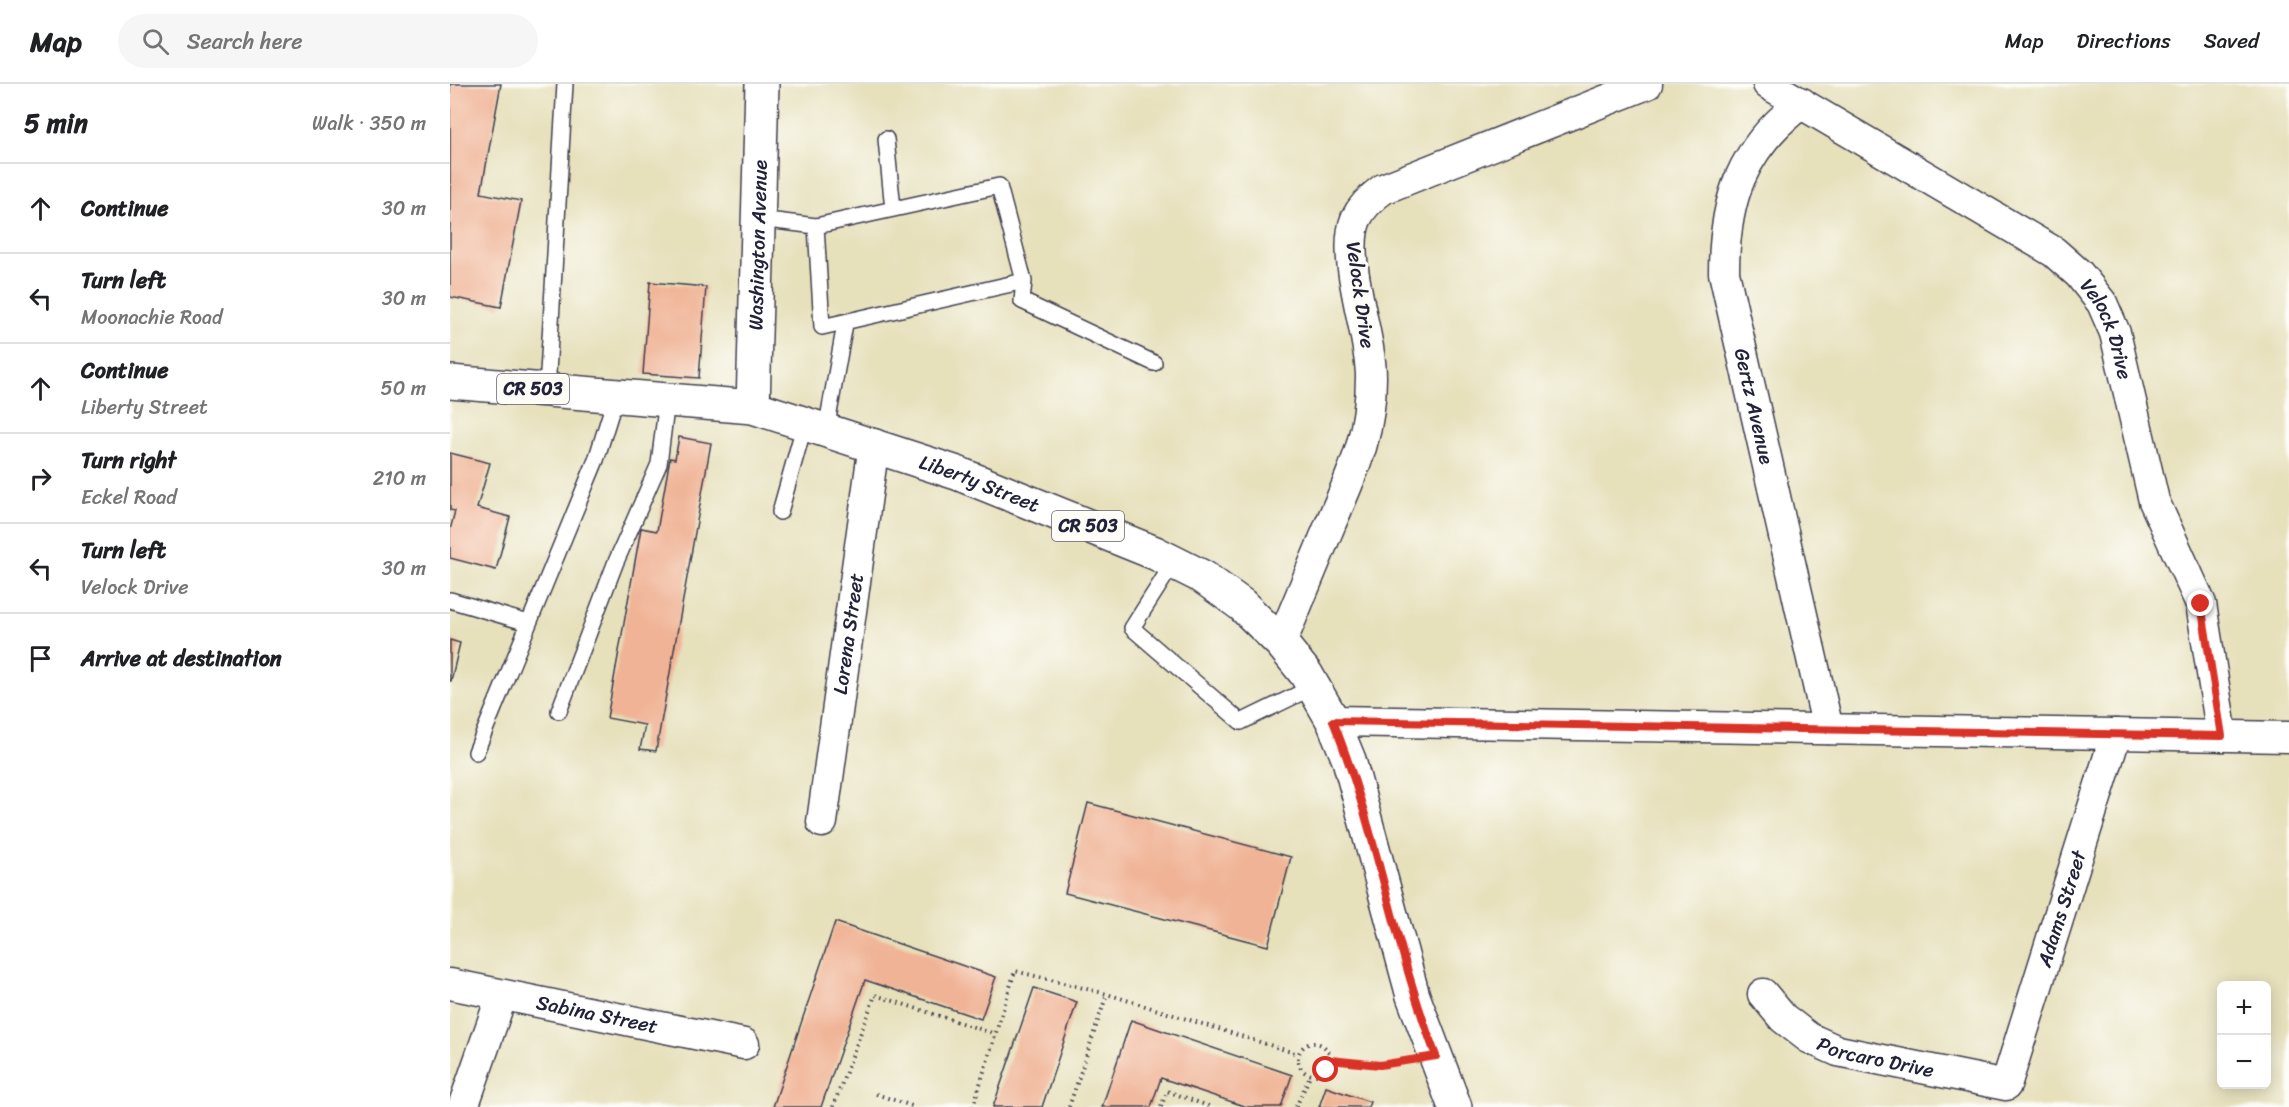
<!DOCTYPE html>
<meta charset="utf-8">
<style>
:root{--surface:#fff;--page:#f6f6f6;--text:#202124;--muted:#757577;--line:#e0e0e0}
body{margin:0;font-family:Sriracha,sans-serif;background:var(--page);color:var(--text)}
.controls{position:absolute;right:18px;bottom:18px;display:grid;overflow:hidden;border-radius:9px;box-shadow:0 3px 15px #0003}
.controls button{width:54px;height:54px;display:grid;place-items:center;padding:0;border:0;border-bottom:2px solid var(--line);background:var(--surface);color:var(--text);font:30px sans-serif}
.stop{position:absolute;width:18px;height:18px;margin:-14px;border:4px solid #d93025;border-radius:50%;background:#fff}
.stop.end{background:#d93025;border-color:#fff;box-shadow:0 2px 6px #0008}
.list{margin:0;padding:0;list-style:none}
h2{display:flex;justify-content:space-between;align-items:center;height:78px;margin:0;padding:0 24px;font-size:26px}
h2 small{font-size:20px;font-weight:400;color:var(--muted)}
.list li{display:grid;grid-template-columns:39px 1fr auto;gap:18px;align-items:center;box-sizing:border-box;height:90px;padding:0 24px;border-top:2px solid var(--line)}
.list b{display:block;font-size:22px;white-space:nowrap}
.list p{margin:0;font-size:20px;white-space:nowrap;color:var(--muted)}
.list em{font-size:20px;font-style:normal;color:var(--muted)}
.icon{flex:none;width:33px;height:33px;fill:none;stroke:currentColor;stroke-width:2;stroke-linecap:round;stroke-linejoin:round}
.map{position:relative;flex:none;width:1839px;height:1023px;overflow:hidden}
header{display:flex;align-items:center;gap:36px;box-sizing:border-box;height:84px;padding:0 30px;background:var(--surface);border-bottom:2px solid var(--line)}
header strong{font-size:28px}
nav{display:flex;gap:33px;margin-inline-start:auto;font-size:21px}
.search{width:420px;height:54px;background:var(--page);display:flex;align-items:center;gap:15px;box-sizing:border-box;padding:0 21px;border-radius:33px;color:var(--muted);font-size:22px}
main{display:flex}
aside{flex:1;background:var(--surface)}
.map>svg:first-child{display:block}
.building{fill:#f0b395}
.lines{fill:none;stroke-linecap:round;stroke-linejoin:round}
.service-casing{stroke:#3f3e4e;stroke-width:18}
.minor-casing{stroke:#3f3e4e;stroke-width:33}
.tertiary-casing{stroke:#3f3e4e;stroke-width:36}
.primary-casing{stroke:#3f3e4e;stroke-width:36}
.path{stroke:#3f3e4e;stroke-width:4;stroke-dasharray:1.5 4.5;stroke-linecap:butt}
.service{stroke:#fff;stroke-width:15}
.minor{stroke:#fff;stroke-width:30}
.tertiary{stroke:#fff;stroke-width:33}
.primary{stroke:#fff;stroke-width:33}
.route{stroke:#d93025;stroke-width:8}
.labels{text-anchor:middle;stroke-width:6;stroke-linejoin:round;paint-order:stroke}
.shield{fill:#fdfcf7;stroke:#646373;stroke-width:1.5}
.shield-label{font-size:18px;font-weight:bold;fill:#22223b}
.street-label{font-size:20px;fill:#22223b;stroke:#fdfcf7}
</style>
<header>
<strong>Map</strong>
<div class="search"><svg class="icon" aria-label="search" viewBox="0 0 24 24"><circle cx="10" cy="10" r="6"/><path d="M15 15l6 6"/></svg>Search here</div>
<nav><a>Map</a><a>Directions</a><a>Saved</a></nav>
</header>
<main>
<aside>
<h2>5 min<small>Walk · 350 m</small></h2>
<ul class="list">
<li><svg class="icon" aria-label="ahead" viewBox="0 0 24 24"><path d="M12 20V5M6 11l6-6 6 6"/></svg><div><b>Continue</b></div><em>30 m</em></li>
<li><svg class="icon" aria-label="left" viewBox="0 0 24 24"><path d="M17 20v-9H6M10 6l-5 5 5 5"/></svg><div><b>Turn left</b><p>Moonachie Road</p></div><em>30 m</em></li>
<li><svg class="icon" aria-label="ahead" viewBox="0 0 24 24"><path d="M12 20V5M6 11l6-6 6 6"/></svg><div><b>Continue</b><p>Liberty Street</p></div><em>50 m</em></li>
<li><svg class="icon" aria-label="right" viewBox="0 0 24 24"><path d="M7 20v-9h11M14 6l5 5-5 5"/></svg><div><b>Turn right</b><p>Eckel Road</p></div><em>210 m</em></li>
<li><svg class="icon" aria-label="left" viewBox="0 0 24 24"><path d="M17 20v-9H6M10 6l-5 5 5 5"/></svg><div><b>Turn left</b><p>Velock Drive</p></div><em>30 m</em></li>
<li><svg class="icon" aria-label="arrive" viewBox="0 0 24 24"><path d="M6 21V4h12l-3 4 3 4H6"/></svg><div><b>Arrive at destination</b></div></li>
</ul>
</aside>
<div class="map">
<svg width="1839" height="1023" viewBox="0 0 1839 1023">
<rect width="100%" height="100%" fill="#fdfcf7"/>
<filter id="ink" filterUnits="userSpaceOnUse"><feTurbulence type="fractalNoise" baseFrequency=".0167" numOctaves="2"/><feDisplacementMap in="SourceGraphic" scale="12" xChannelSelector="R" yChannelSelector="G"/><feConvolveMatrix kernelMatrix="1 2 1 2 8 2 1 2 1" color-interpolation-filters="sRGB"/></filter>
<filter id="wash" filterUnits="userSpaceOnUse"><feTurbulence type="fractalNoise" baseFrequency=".008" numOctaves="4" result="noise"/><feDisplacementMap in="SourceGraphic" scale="24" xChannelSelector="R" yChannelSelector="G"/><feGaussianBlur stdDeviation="1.35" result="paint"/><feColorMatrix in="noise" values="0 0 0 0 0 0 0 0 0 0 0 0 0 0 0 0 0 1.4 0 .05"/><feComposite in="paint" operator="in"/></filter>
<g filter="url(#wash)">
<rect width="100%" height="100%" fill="#e6e0bb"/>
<g id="blocks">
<!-- building -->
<path class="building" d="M0,0H51L31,109L71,117L51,223L0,213Z
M200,198L256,203L249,294L193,290Z
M229,353L261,359L206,667L190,665L195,641L157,634L191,444L207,447L220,374L225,375Z
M0,369L40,379L27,424L60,433L46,486L0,474V446L5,427L0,426Z
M0,556L10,559L1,597H0Z
M638,719L841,773L818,862L615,809Z
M385,838L546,893L531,935L415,896L371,1023H323Z
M584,904L627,918L592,1023H543Z
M681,936L842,991L831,1023H797L711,994L701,1023H652Z
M876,1003L920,1018L918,1023H869Z"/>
</g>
</g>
<g filter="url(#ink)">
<use href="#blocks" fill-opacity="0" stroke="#3f3e4e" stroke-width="1.5"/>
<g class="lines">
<!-- service casing -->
<g class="service-casing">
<path id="service" d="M436,55L443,125
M309,135L366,142L549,102L574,197L372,243L366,142
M574,197L572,217L704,279
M97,306L115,0
M376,346L395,240
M330,428L355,339
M724,478L682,544L791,638L863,603
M0,516L78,539
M109,627L165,480L209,380L217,316
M26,668L146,376L166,312"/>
</g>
<!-- minor casing -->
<g class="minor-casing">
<g id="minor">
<path id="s1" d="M1318,0L1604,168L1629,190L1652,219L1665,249L1704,417L1751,520L1772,652"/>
<path id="s2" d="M1352,19C1292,63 1274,116 1274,189L1378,645"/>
<path d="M831,559C848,519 864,480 880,441C903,387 921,353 921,293C921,248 890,174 906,135C912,122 922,113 933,105L1197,0"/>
<path d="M883,637L1839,653"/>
<path id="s3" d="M372,738L424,360"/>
<path id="s4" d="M0,900L294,960"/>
<path id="s5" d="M1313,910L1333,934L1359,954L1388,967L1556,1001L1666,650"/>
<path d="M13,1023L52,911"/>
</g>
</g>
<!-- tertiary casing -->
<g class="tertiary-casing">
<g id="tertiary">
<path id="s6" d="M303,323L312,0"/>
</g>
</g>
<!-- primary casing -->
<g class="primary-casing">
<g id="primary">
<path id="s7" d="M0,298L303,323L507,389L705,469L753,493L792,521L831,559L856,590L883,637L899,676L963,912L1005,1023"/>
</g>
</g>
<!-- path -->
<path class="path" d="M848 975a16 16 0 1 1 32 0a16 16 0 1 1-32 0Z
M880,976L930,981L956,977
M426,1010L465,1023
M383,1023L425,911L545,950
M523,1023L565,887L657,910L848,970
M619,1023L657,910
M711,1023L717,1007L761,1023
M846,1023L860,992"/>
<!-- service -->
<use href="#service" class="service"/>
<!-- minor -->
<use href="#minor" class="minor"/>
<!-- tertiary -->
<use href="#tertiary" class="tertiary"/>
<!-- primary -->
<use href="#primary" class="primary"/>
</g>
</g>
<g class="lines" filter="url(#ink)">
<!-- route -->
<path class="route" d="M876,986L880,976L930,981L986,972C944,863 927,746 883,637L1772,652L1751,520"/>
</g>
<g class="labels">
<!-- shield labels -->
<g class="shield">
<rect x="47" y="290" width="72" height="30" rx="4.5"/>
<rect x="602" y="427" width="72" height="30" rx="4.5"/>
</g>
<g class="shield-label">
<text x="83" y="311">CR 503</text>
<text x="638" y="448">CR 503</text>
</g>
<!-- street labels -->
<g class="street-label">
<text dy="7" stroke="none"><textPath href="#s6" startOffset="162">Washington Avenue</textPath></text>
<text transform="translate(911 211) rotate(82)" y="7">Velock Drive</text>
<text dy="7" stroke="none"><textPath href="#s1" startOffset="428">Velock Drive</textPath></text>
<text dy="7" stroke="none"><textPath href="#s2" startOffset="332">Gertz Avenue</textPath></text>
<text dy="7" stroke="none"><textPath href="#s7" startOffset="543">Liberty Street</textPath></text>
<text dy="7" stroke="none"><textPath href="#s3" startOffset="190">Lorena Street</textPath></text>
<text dy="7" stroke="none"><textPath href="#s5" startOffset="452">Adams Street</textPath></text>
<text dy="7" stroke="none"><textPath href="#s4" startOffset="150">Sabina Street</textPath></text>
<text dy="7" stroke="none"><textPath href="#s5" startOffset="134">Porcaro Drive</textPath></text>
</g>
</g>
</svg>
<div class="controls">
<button>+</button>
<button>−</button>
</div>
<div class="stop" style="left:876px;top:986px"></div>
<div class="stop end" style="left:1751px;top:520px"></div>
</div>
</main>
